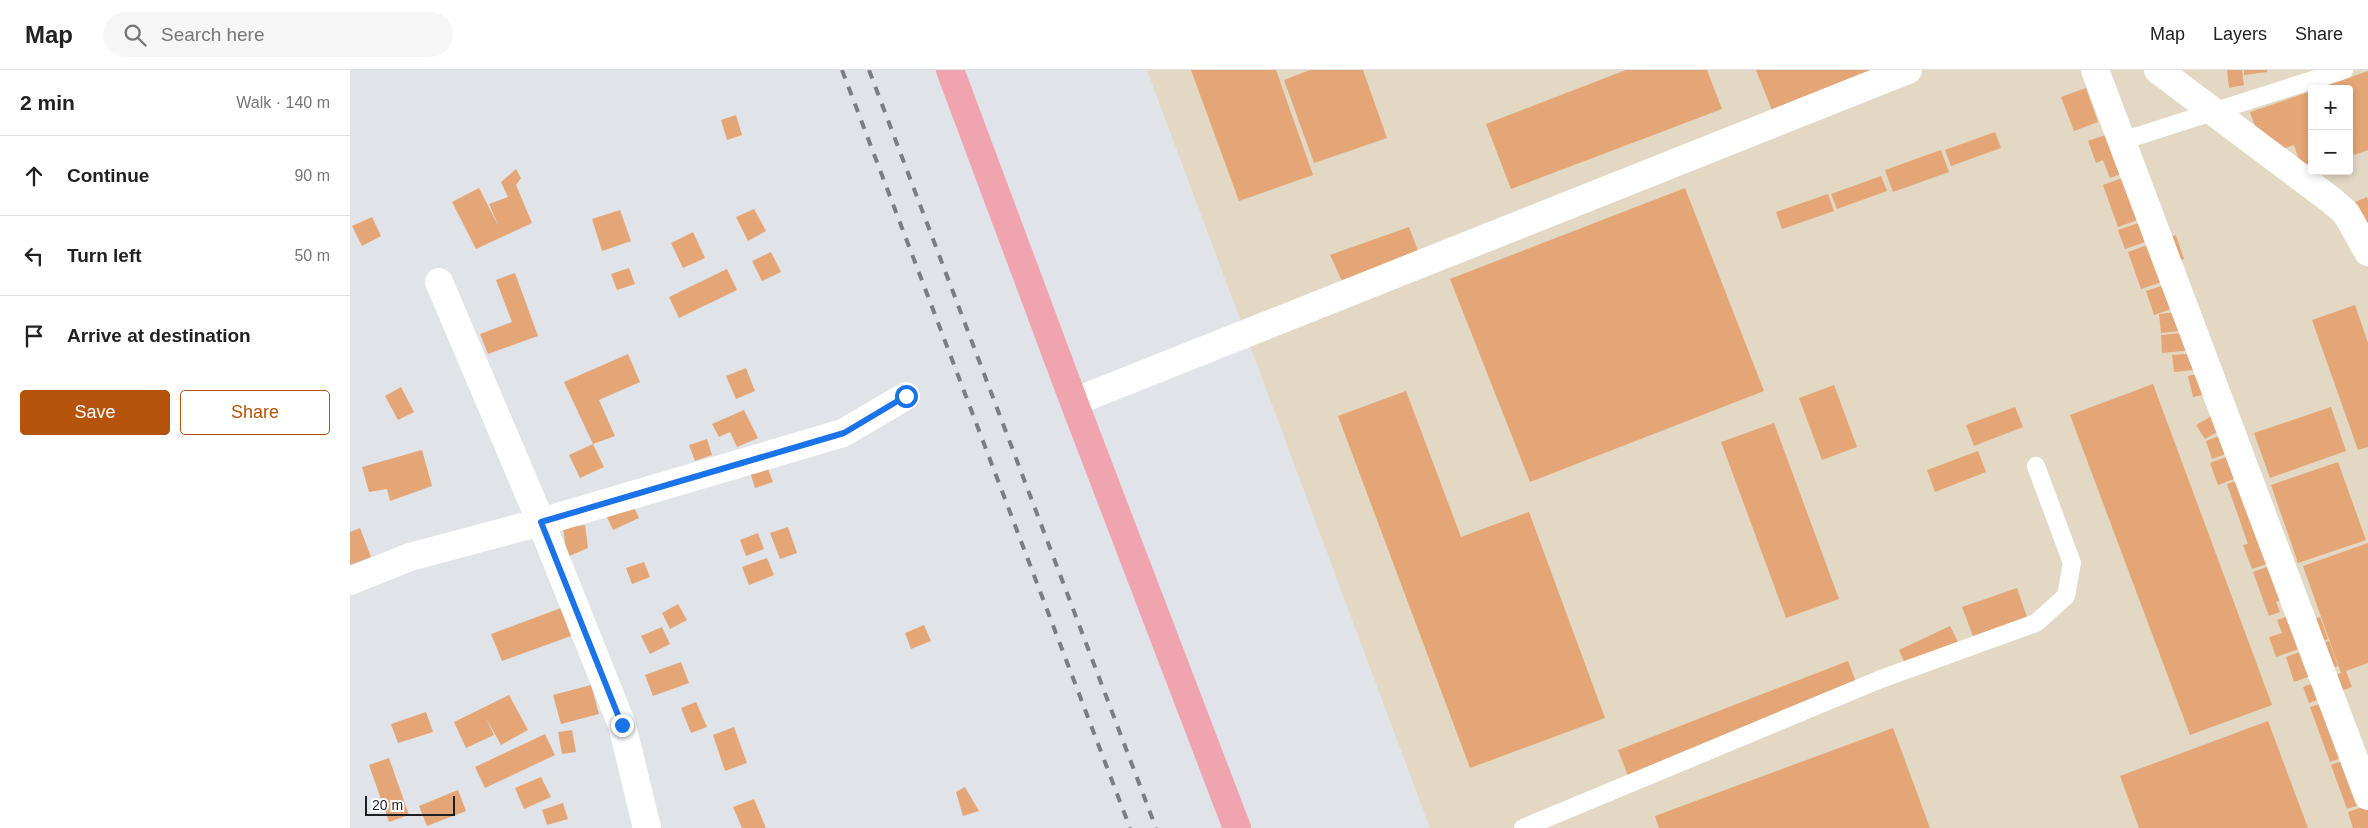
<!DOCTYPE html>
<meta charset="utf-8">
<style>
:root{--surface:#fff;--page:#f6f6f6;--text:#222;--muted:#767676;--line:#e0e0e0;--accent:#b45309}
body{margin:0;font-family:Arial,sans-serif;background:var(--page);color:var(--text)}
.controls{position:absolute;right:15px;top:15px;display:grid;overflow:hidden;border-radius:5px;box-shadow:0 2px 8px #0003}
.controls button{width:45px;height:45px;display:grid;place-items:center;padding:0;border:0;border-bottom:1px solid var(--line);background:var(--surface);color:var(--text);font:25px sans-serif}
.scale{position:absolute;left:15px;bottom:12px;width:90px;box-sizing:border-box;padding-left:5px;border:2px solid #1e1f21;border-top:0;font-size:14px;line-height:18px;white-space:nowrap;color:#1e1f21;-webkit-text-stroke:4px #fff;paint-order:stroke}
.stop{position:absolute;width:15px;height:15px;margin:-11px;border:4px solid #1a73e8;border-radius:50%;background:#fff}
.stop.end{background:#1a73e8;border-color:#fff;box-shadow:0 1px 5px #0008}
.list{margin:0;padding:0;list-style:none}
h2{display:flex;justify-content:space-between;align-items:center;height:65px;margin:0;padding:0 20px;font-size:21px}
h2 small{font-size:16px;font-weight:400;color:var(--muted)}
.list li{display:grid;grid-template-columns:32px 1fr auto;gap:15px;align-items:center;box-sizing:border-box;height:80px;padding:0 20px;border-top:1px solid var(--line)}
.list b{display:block;font-size:19px;white-space:nowrap}
.list em{font-size:16px;font-style:normal;color:var(--muted)}
.actions{display:flex;gap:10px;padding:15px 20px}
.actions a{flex:1;padding:11px 0;border:1px solid var(--accent);border-radius:5px;text-align:center;font-size:18px;color:var(--accent)}
.actions .main{background:var(--accent);color:#fff}
.icon{flex:none;width:28px;height:28px;fill:none;stroke:currentColor;stroke-width:2;stroke-linecap:round;stroke-linejoin:round}
.map{position:relative;flex:none;width:2018px;height:758px;overflow:hidden}
header{display:flex;align-items:center;gap:30px;box-sizing:border-box;height:70px;padding:0 25px;background:var(--surface);border-bottom:1px solid var(--line)}
header strong{font-size:24px}
nav{display:flex;gap:28px;margin-inline-start:auto;font-size:18px}
.search{width:350px;height:45px;background:var(--page);display:flex;align-items:center;gap:12px;box-sizing:border-box;padding:0 18px;border-radius:28px;color:var(--muted);font-size:19px}
main{display:flex}
aside{flex:1;background:var(--surface)}
.map>svg:first-child{display:block}
.industrial{fill:#e2d8c3;fill-rule:evenodd}
.building{fill:#e4a676}
.lines{fill:none;stroke-linecap:round;stroke-linejoin:round}
.lane{stroke:#fff;stroke-width:18}
.street{stroke:#fff;stroke-width:28}
.primary{stroke:#f0a4af;stroke-width:28}
.rail{stroke:#7b7d81;stroke-width:4;stroke-dasharray:9 9;stroke-linecap:butt}
.route{stroke:#1a73e8;stroke-width:6}
</style>
<header>
<strong>Map</strong>
<div class="search"><svg class="icon" aria-label="search" viewBox="0 0 24 24"><circle cx="10" cy="10" r="6"/><path d="M15 15l6 6"/></svg>Search here</div>
<nav><a>Map</a><a>Layers</a><a>Share</a></nav>
</header>
<main>
<aside>
<h2>2 min<small>Walk · 140 m</small></h2>
<ul class="list">
<li><svg class="icon" aria-label="ahead" viewBox="0 0 24 24"><path d="M12 20V5M6 11l6-6 6 6"/></svg><div><b>Continue</b></div><em>90 m</em></li>
<li><svg class="icon" aria-label="left" viewBox="0 0 24 24"><path d="M17 20v-9H6M10 6l-5 5 5 5"/></svg><div><b>Turn left</b></div><em>50 m</em></li>
<li><svg class="icon" aria-label="arrive" viewBox="0 0 24 24"><path d="M6 21V4h12l-3 4 3 4H6"/></svg><div><b>Arrive at destination</b></div></li>
</ul>
<div class="actions"><a class="main">Save</a><a>Share</a></div>
</aside>
<div class="map">
<svg width="2018" height="758" viewBox="0 0 2018 758">
<rect width="100%" height="100%" fill="#e0e3e8"/>
<!-- industrial -->
<path class="industrial" d="M797,0H2018V758H1080ZM1962,19H1999V101H1962Z"/>
<!-- building -->
<path class="building" d="M841,0H926L963,105L889,131Z
M960,0H1013L1037,68L964,93L934,10Z
M1276,0H1357L1372,39L1161,119L1136,54Z
M1406,0H1551L1426,50Z
M1877,0H1892L1894,15L1879,18Z
M1894,0H1917V2L1894,5Z
M2018,1V80L2004,85L1999,71V19H1980L1979,15Z
M1736,18L1748,52L1724,61L1711,27Z
M1962,21V93L1951,96L1944,75L1915,85L1900,42Z
M386,45L392,65L377,70L371,50Z
M1779,57L1793,96L1760,108L1753,90L1746,93L1738,71Z
M1645,62L1651,78L1601,96L1595,80Z
M1591,80L1599,102L1543,122L1535,100Z
M166,99L171,108L166,115L182,153L126,179L102,132L129,118L149,157L139,134L158,127L151,112Z
M1789,102L1804,144L1768,157L1753,115Z
M1531,106L1537,121L1487,139L1481,124Z
M1335,118L1414,321L1180,412L1100,209Z
M1478,124L1484,141L1432,159L1426,142Z
M2017,127L2018,130V167L2005,132Z
M404,139L416,161L398,171L386,147Z
M270,140L281,171L252,181L242,149Z
M1809,146L1815,165L1775,179L1768,160Z
M22,147L31,166L12,176L2,156Z
M1059,157L1071,189L993,213L980,185Z
M343,162L355,188L333,198L321,173Z
M1826,165L1834,189L1818,195L1823,208L1791,219L1778,182Z
M421,182L431,202L412,211L402,191Z
M279,198L285,214L267,220L261,204Z
M377,199L387,220L329,248L319,227Z
M165,203L188,266L138,284L130,264L162,252L146,210Z
M1835,208L1829,236L1804,245L1796,221Z
M2005,235L2018,273V377L2008,380L1962,250Z
M1836,241L1838,260L1811,263L1809,244Z
M1843,262L1844,280L1812,283L1811,265Z
M1863,282L1864,298L1824,302L1822,285Z
M278,284L290,312L249,330L265,366L243,374L214,312Z
M396,298L405,321L386,329L376,306Z
M1866,300L1871,321L1843,327L1838,306Z
M1803,314L1922,635L1840,665L1720,345Z
M1484,315L1507,377L1472,390L1449,328Z
M51,317L64,342L48,350L35,326Z
M1056,321L1111,467L1179,442L1255,648L1120,698L988,346Z
M1665,337L1673,357L1624,376L1616,355Z
M1877,337L1885,352L1855,369L1846,355Z
M1981,337L1996,381L1920,408L1904,363Z
M394,340L408,368L387,377L380,362L369,367L362,354Z
M1424,353L1489,529L1436,548L1371,372Z
M1882,361L1889,379L1862,389L1856,371Z
M357,369L362,385L345,391L339,375Z
M243,374L254,397L230,408L219,385Z
M1897,379L1905,401L1868,415L1860,393Z
M72,380L82,416L40,431L37,419L19,422L12,397Z
M1628,381L1636,402L1585,422L1577,400Z
M1988,392L2016,470L1948,493L1921,415Z
M417,396L423,412L405,418L400,402Z
M1904,405L1932,489L1902,499L1893,475L1898,474L1877,414Z
M283,435L289,448L263,460L257,447Z
M235,455L238,478L217,487L213,458Z
M438,457L447,483L430,489L420,463Z
M10,458L21,487L0,495V462Z
M408,463L414,479L396,486L390,470Z
M2018,473V593L1996,601L2002,617L1959,633L1953,617L1991,603L1953,496Z
M417,488L424,505L399,515L392,497Z
M1941,488L1935,528L1926,532L1930,542L1919,546L1903,502Z
M294,492L300,507L282,514L276,498Z
M1667,518L1677,547L1623,566L1612,537Z
M328,534L337,550L320,559L312,543Z
M211,538L221,566L152,591L141,564Z
M1953,541L1957,552L1970,547L1978,569L1926,587L1919,567L1932,563L1927,550Z
M574,555L581,571L561,579L555,563Z
M1600,556L1608,572L1556,596L1549,580Z
M312,557L320,574L300,584L291,566Z
M1979,571L1988,596L1944,612L1936,587Z
M1498,591L1508,617L1278,706L1268,680Z
M331,592L339,613L303,626L295,605Z
M241,615L249,644L211,654L203,625Z
M159,625L178,660L151,675L136,648L144,665L116,678L104,652Z
M1992,627L2011,681L1980,692L1960,637Z
M346,632L357,657L341,663L331,638Z
M76,642L83,662L48,673L41,654Z
M1918,651L1958,758H1789L1770,706Z
M384,657L397,693L375,701L363,665Z
M1543,658L1580,758H1309L1305,746Z
M222,660L226,682L212,684L208,662Z
M195,664L205,685L135,718L125,697Z
M2008,685L2018,732L1997,739L1981,695Z
M39,688L59,745L39,752L19,695Z
M191,707L201,727L174,739L165,718Z
M615,717L629,741L613,746L606,722Z
M108,720L116,741L77,756L69,736Z
M404,729L416,758H392L383,737Z
M213,733L218,749L197,755L192,740Z
M2018,735V758H2003L1998,742Z"/>
<g class="lines">
<!-- lane -->
<path class="lane" d="M1772,71L1994,0
M1173,758L1531,609L1686,553L1716,526L1722,493L1686,396"/>
<!-- street -->
<path class="street" d="M1745,0L2018,726
M1808,0L1981,130L1996,143L2018,182
M89,212L191,452L272,655L297,758
M724,332L1558,0
M0,511L60,487L191,452L493,363L556,326"/>
<!-- primary -->
<path class="primary" d="M600,0L724,332L887,758"/>
<!-- rail -->
<path class="rail" d="M492,0L780,758
M519,0L806,758"/>
</g>
<g class="lines">
<!-- route -->
<path class="route" d="M272,655L191,452L494,363L556,326"/>
</g>
</svg>
<div class="controls">
<button>+</button>
<button>−</button>
</div>
<div class="scale">20 m</div>
<div class="stop" style="left:556px;top:326px"></div>
<div class="stop end" style="left:272px;top:655px"></div>
</div>
</main>
